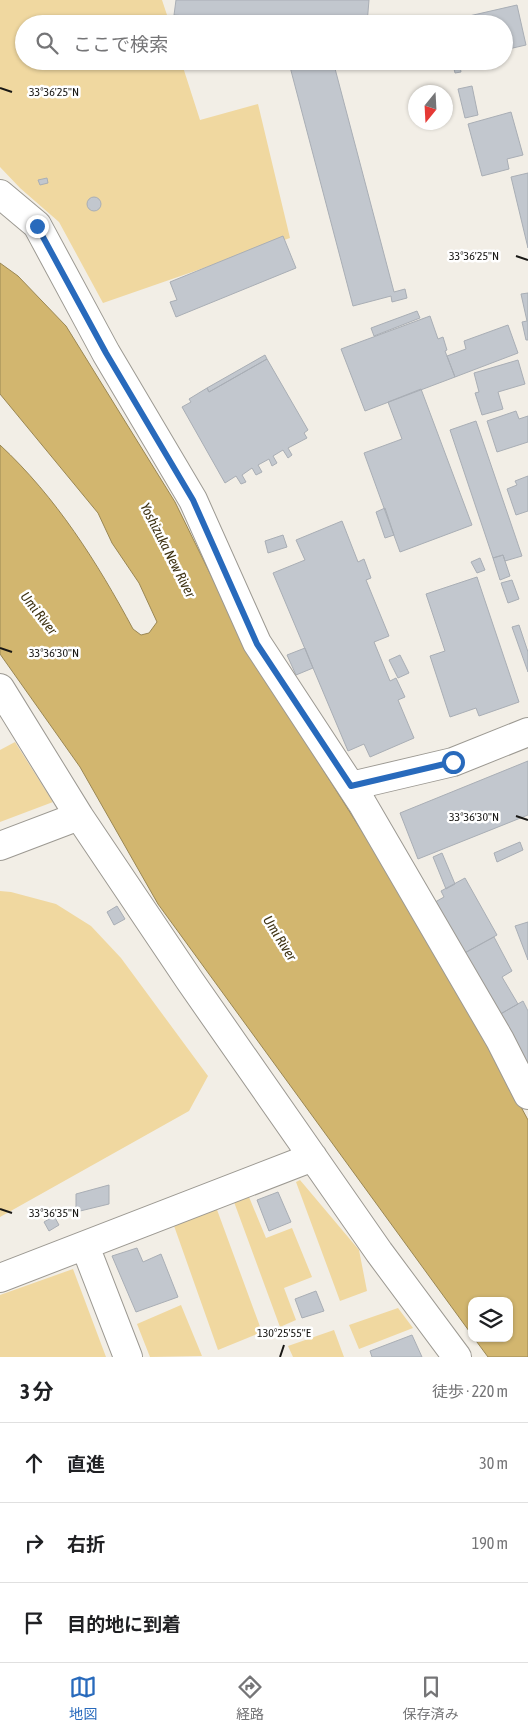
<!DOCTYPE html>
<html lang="ja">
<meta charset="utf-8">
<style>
:root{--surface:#fff;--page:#f6f6f6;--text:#202124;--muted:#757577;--line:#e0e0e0;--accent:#286abc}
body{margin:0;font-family:"Asap Condensed","Noto Sans JP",sans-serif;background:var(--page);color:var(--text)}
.controls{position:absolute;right:15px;bottom:15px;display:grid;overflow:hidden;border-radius:10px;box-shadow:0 1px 4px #0004}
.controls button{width:45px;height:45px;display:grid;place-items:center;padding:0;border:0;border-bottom:1px solid var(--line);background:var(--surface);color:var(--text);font:25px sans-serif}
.compass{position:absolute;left:408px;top:85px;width:45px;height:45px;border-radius:50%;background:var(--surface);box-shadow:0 1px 4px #0004;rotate:198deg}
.stop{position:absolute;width:15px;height:15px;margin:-11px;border:4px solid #286abc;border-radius:50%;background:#fff}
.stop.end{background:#286abc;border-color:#fff;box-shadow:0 1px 5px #0008}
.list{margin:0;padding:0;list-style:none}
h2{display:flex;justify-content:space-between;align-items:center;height:65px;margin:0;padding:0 20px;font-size:21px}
h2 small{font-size:16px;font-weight:400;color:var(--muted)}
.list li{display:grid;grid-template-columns:32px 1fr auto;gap:15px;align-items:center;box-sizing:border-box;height:80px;padding:0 20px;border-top:1px solid var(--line)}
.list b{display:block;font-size:19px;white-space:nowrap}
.list em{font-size:16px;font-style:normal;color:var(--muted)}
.icon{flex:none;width:28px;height:28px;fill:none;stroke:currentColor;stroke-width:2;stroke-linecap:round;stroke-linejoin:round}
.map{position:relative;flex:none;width:528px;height:1357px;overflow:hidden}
.search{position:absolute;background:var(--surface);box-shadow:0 1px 4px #0004;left:15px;right:15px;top:15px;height:55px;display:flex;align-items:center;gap:12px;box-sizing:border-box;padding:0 18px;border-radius:28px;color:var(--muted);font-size:19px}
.sheet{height:305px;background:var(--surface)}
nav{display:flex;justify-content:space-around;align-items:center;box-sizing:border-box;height:70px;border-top:1px solid var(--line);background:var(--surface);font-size:14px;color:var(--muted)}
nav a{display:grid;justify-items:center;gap:2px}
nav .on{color:var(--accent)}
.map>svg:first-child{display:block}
.green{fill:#f0d8a0}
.water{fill:#d2b66f;stroke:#9a8754}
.building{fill:#c2c7ce;stroke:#a9aeb5}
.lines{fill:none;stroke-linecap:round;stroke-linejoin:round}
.minor-casing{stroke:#9c9992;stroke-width:30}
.minor{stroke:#fff;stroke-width:28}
.route{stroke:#286abc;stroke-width:6}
.ticks{fill:none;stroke:#191815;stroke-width:2}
.labels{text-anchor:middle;stroke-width:5;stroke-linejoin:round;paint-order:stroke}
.water-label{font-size:14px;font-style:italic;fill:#3f3313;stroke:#fff}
.ticks-label{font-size:12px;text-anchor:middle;fill:#191815;stroke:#fff;stroke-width:5;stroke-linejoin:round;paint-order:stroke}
</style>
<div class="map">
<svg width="528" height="1357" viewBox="0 0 528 1357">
<rect width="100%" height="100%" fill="#f2eee6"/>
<!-- green -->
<path class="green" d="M0,0H162L170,24H24V61H181L200,120L258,104L290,238L103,303L59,222L20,188L0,167Z
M15,742L53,802L0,822V750Z
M0,891L11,892L56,904L91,926L121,958L208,1076L189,1111L0,1217Z
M300,1180L359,1250L367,1291L340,1301L296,1182Z
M249,1197L266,1238L292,1228L312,1277L284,1288L296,1320L280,1327L234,1202Z
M216,1207L262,1332L218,1350L173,1223Z
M73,1269L106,1357H0V1295Z
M181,1305L202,1356L150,1357L137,1324Z
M398,1308L413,1328L359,1349L349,1325Z
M334,1330L344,1357H293L288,1346Z"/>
<!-- water -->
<path class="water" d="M0,263L18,276L66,326L175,502L248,651L437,950L528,1120V1357H488L474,1338H509V1301H472V1335L158,904L80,767L0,654V445C56,497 97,562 133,629L141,635L149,633L157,622L139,583L112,543L98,513L0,394Z"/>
<!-- building -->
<path class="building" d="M176,0H369L367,24H268L235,21V24H227L228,20L174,15Z
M517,5L526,45L504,50V24H443V22Z
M296,61H333L394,292L405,289L407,298L392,302L391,296L353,306L289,63Z
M452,61H459L461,72L455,73Z
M472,86L478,115L465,118L458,89Z
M511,112L523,155L507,159L509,169L482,176L468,124Z
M528,173V248L511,177Z
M47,178L48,183L40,185L38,180Z
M87 204a7 7 0 1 1 14 0a7 7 0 1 1-14 0Z
M283,236L296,268L176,317L170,302L177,300L170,282Z
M528,293V340H526L522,322L527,321L521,294Z
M417,311L420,318L374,336L371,328Z
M430,316L438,339L443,337L447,350L445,351L455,377L365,411L341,349Z
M508,325L518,353L455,377L447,356L466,349L464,341Z
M265,355L267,359L209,392L207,388Z
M267,359L308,430L304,433L307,438L288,448L292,455L288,458L283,450L273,456L277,463L272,466L269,459L258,465L262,472L256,475L252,468L242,475L246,482L241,484L236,476L225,483L182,407L191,402L189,399L207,388L209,392Z
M518,360L525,384L498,392L503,409L482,415L475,393L479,392L474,373Z
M421,389L472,525L400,552L364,453L402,439L388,402Z
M516,411L519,419L528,416V442L497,452L487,421Z
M476,421L522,556L505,561L503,555L493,558L450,430Z
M528,476V511L516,515L507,489L517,485L515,481Z
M385,508L394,535L385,538L376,512Z
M342,521L358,562L364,559L371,578L366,580L389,636L374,642L390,681L396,678L405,697L398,700L414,738L370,757L364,744L348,751L273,573L305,560L296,540Z
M283,535L287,547L268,553L265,541Z
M503,555L510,576L500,580L493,558Z
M480,558L485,570L477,573L471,562Z
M477,577L519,702L479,716L476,708L450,717L430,656L445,651L426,594Z
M512,580L519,599L508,603L501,583Z
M519,625L528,652V672L512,627Z
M305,648L313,668L296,675L287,655Z
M400,655L409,673L398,678L389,660Z
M528,761V815L418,859L400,813Z
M520,842L523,850L497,862L494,853Z
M442,853L455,884L446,889L433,857Z
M465,878L497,935L459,956L430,905L444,897L441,891Z
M117,906L125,919L114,925L107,912Z
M528,922V960L515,926Z
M494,937L512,971L502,977L518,1004L497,1016L461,955Z
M523,1001L528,1011V1070L497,1016Z
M109,1185V1204L76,1212V1194Z
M278,1192L291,1222L269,1231L257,1200Z
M54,1216L59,1225L49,1231L44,1222Z
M137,1248L143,1262L161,1254L178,1297L136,1312L112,1256Z
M316,1291L324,1311L302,1318L295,1299Z
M412,1335L422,1357H372L370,1351Z"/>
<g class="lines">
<!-- minor casing -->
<g class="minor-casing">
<path id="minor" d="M0,194L37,225L106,353L193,500L257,643L362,803L500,1040L528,1095
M0,688L79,816L190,981L379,1252L457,1357
M351,786L453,762L528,732
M0,846L79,816
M85,1246L128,1357
M0,1278L313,1157"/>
</g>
<!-- minor -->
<use href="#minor" class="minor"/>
</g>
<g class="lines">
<!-- route -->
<path class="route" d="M37,226L106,353L193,500L257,644L351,786L453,762"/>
</g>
<!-- ticks -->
<path class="ticks" d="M0,88L12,92M516,256L528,260M0,648L12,652M516,816L528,820M0,1209L12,1213M280,1357L284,1345"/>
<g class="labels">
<!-- water labels -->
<g class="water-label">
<text transform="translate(168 550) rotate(63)" y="5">Yoshizuka New River</text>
<text transform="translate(39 613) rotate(52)" y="5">Umi River</text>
<text transform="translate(280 938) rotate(58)" y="5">Umi River</text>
</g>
</g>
<g class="ticks-label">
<text x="54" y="96">33°36'25"N</text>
<text x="474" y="260">33°36'25"N</text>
<text x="54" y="657">33°36'30"N</text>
<text x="474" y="821">33°36'30"N</text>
<text x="54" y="1217">33°36'35"N</text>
<text x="284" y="1337">130°25'55"E</text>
</g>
</svg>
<div class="controls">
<button><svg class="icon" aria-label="layers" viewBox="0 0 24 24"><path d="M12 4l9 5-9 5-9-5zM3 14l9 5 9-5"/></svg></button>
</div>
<svg class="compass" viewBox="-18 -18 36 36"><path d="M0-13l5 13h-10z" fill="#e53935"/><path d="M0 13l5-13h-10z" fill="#757577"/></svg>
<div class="stop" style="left:453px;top:762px"></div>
<div class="stop end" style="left:37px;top:226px"></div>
<div class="search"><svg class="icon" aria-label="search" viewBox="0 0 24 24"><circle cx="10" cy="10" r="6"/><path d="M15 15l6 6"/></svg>ここで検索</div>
</div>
<section class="sheet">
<h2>3 分<small>徒歩 · 220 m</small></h2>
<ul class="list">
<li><svg class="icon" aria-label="ahead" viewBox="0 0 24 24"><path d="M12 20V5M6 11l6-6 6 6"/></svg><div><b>直進</b></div><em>30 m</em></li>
<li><svg class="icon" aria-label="right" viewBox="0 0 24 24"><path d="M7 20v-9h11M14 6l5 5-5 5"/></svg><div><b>右折</b></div><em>190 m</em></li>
<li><svg class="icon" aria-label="arrive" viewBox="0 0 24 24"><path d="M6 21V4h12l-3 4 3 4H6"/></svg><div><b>目的地に到着</b></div></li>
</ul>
</section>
<nav>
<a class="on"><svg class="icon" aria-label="map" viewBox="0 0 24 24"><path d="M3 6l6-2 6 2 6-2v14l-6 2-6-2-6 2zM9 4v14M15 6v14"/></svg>地図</a>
<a><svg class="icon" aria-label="directions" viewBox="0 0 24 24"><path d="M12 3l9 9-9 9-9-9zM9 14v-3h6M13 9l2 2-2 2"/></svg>経路</a>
<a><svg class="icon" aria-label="saved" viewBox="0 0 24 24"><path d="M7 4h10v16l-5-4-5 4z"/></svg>保存済み</a>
</nav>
